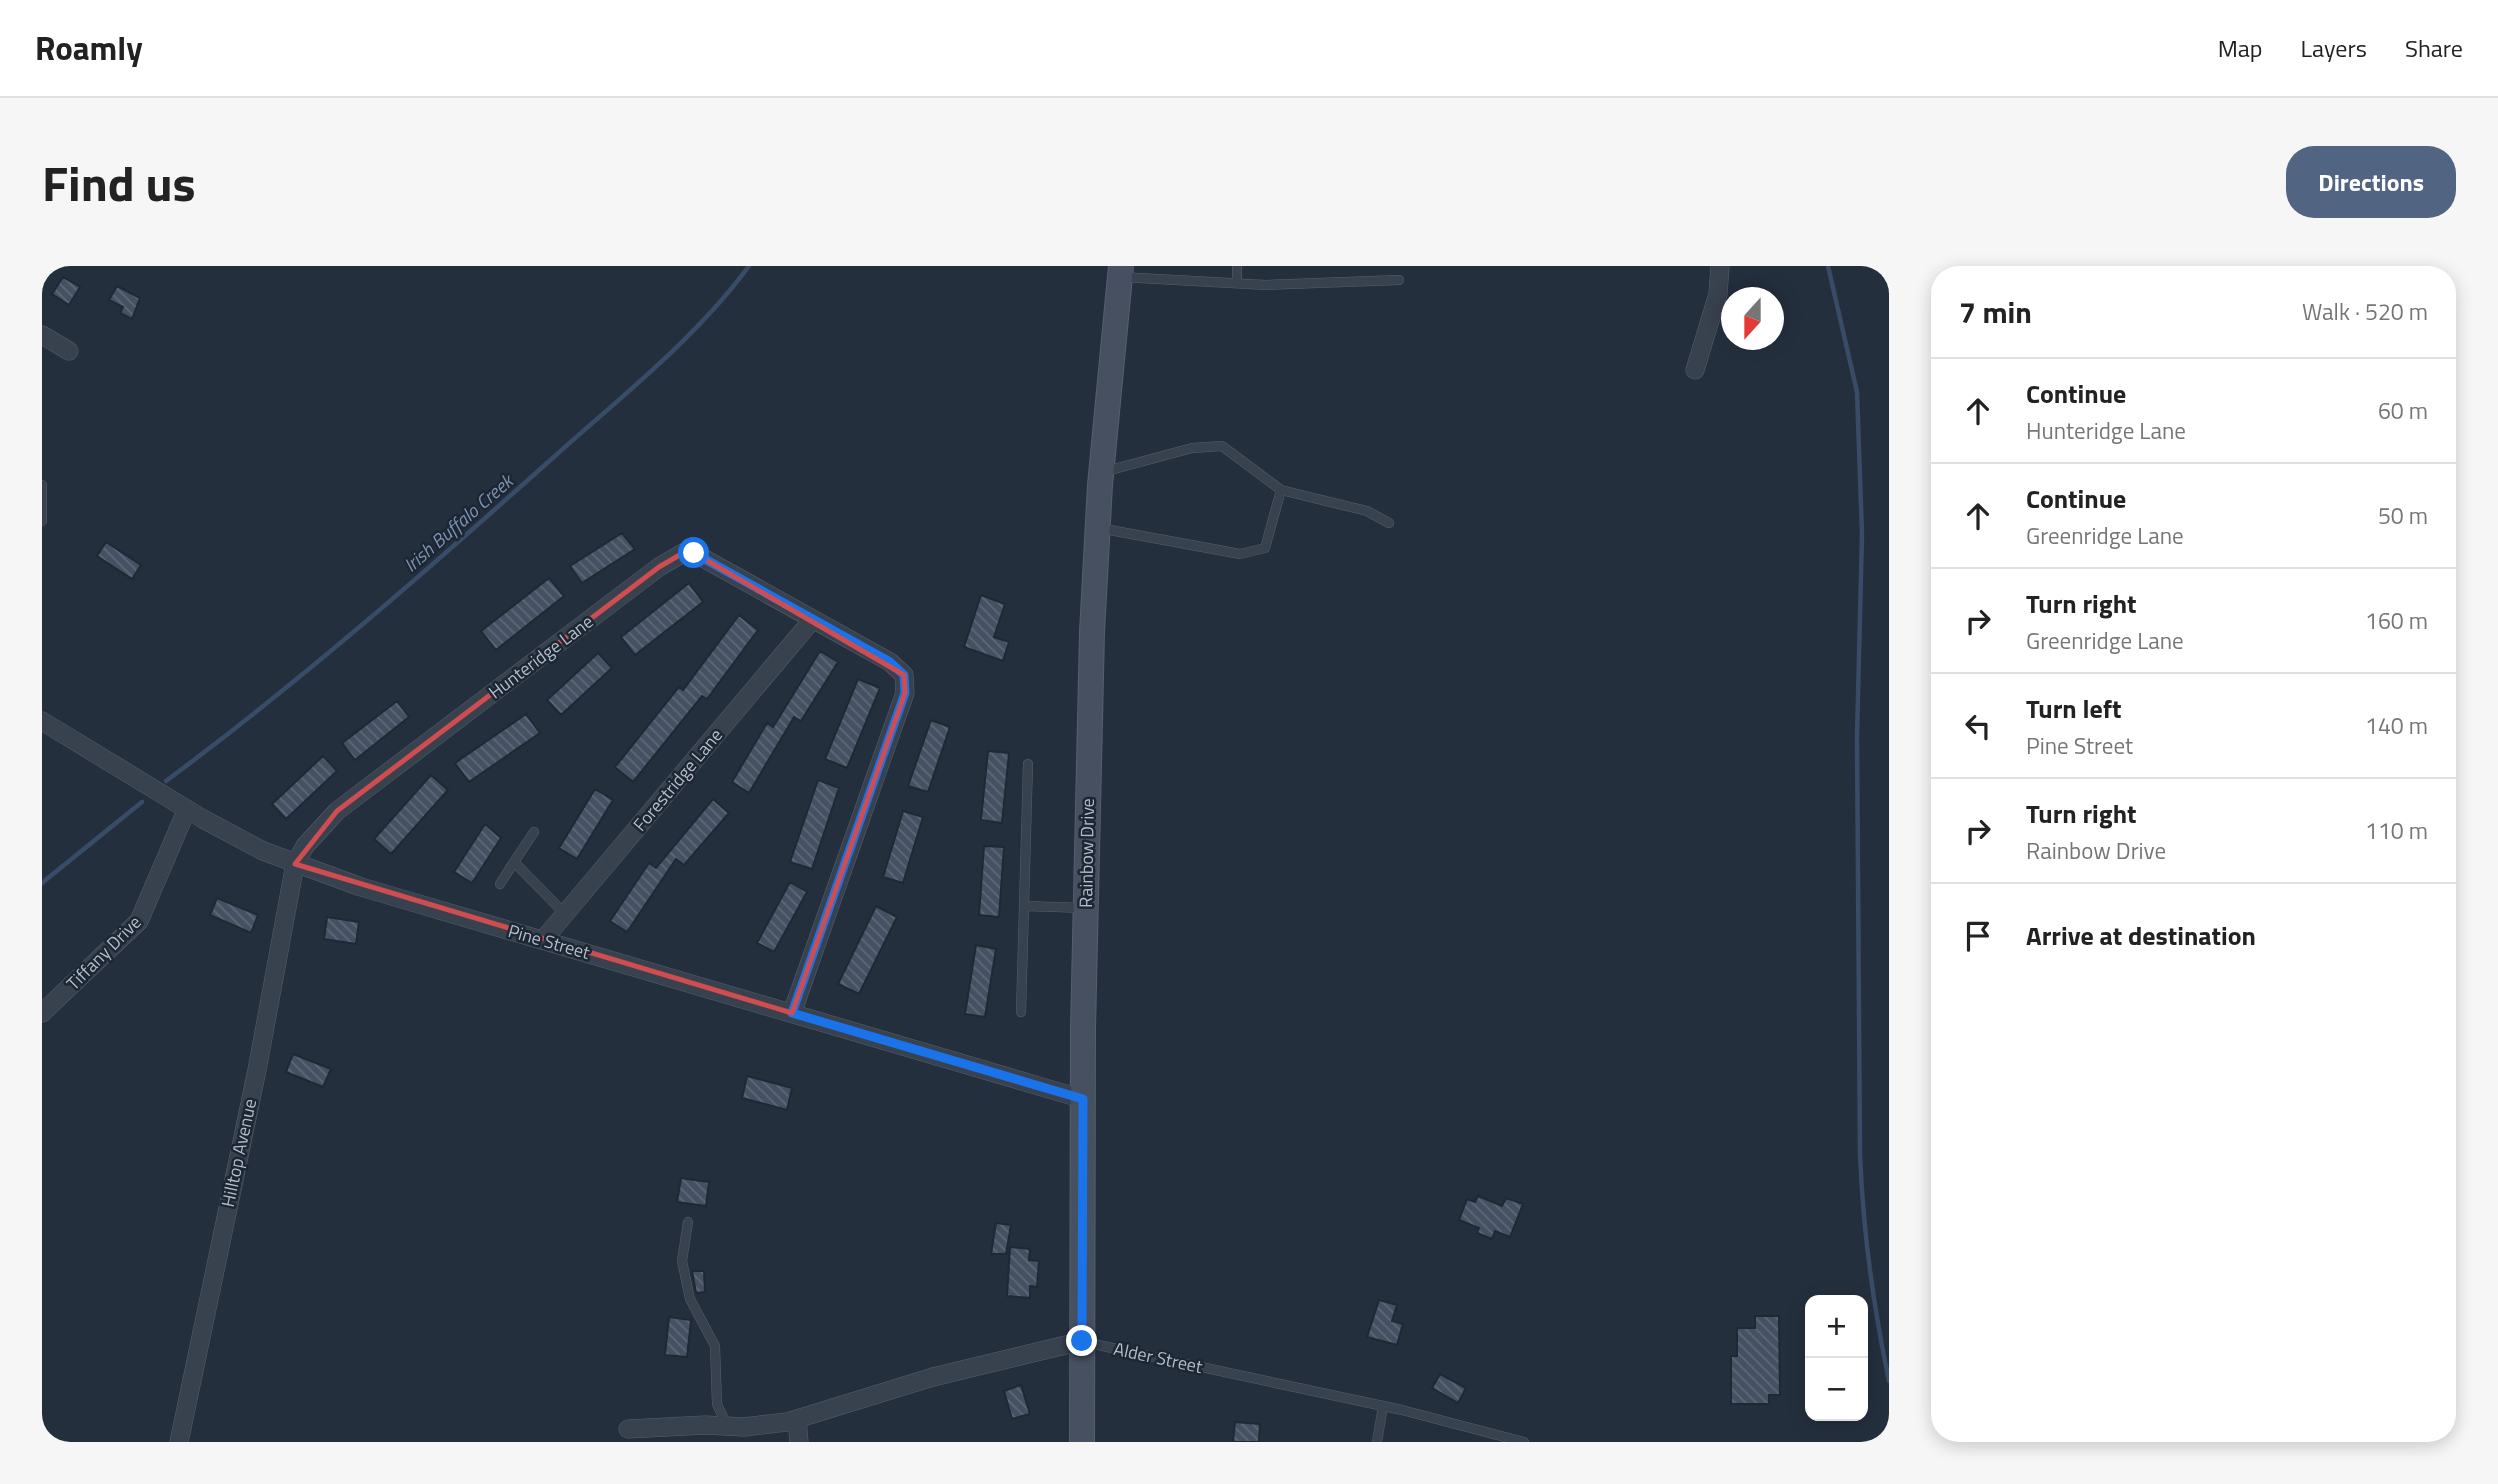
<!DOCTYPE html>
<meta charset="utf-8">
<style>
:root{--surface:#fff;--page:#f6f6f6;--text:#222;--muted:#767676;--line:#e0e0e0;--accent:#516482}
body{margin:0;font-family:"Titillium Web",sans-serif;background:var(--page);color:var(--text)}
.controls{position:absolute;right:21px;bottom:21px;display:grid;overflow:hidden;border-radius:14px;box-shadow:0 4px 18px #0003}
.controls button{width:63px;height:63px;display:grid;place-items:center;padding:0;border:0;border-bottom:2px solid var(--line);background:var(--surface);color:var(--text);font:35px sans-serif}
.compass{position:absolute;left:1679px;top:21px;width:63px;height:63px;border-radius:50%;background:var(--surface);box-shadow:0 4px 18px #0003;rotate:201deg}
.stop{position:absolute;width:21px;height:21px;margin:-16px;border:5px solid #1a73e8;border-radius:50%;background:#fff}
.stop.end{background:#1a73e8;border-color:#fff;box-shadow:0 2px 7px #0008}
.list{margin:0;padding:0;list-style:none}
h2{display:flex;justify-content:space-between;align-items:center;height:91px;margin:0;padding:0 28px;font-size:30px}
h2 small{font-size:23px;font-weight:400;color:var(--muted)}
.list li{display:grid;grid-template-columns:46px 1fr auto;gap:21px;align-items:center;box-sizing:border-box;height:105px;padding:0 28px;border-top:2px solid var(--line)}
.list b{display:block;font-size:26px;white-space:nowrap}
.list p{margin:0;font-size:23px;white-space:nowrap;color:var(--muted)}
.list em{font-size:23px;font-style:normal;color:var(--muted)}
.icon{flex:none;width:38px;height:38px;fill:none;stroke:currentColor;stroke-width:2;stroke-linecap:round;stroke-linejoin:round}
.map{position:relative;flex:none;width:1847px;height:1176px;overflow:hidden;border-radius:28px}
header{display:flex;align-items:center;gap:42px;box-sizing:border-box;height:98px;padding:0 35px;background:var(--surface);border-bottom:2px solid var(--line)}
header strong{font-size:33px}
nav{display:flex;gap:38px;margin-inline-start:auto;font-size:24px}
.intro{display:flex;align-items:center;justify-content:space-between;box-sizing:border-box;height:168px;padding:0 42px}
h1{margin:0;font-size:49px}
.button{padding:18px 32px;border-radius:28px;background:var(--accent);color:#fff;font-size:24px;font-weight:700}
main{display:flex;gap:42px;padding:0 42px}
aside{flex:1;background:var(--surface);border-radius:28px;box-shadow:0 4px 18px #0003}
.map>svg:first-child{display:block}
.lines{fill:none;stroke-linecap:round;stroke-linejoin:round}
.stream{stroke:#394c67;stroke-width:4.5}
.building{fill:url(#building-back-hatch);stroke:#1f2835;stroke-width:2}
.lane-casing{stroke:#565f6c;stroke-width:10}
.street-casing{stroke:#565f6c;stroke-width:19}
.secondary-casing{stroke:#565f6c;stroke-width:26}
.lane{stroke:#38414e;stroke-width:9}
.street{stroke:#38414e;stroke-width:18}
.secondary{stroke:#465061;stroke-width:24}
.route{stroke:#1a73e8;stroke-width:9}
.marked{fill:none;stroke:#ce4d50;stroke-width:5;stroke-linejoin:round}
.labels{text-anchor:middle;stroke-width:5;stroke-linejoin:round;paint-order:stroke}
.street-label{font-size:18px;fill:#b4bcc9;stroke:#1d2633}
.water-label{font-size:19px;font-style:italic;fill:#7c92b1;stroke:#1d2633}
</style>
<header>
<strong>Roamly</strong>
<nav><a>Map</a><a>Layers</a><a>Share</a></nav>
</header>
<div class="intro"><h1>Find us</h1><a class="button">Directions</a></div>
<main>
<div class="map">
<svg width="1847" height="1176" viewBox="0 0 1847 1176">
<defs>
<pattern id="building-back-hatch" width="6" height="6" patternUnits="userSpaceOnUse" patternTransform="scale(1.75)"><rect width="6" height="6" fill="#455162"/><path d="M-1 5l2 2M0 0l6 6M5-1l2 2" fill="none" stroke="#5d6877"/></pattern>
</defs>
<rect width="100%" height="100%" fill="#242f3e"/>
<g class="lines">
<!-- stream -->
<path class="stream" d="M1786,0L1815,126L1820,268L1815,471L1818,888C1821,965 1831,1039 1847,1115
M124,515C260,414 388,302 514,189C580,130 655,71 707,0
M0,617L100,536"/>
</g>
<!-- building -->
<path class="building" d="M21,11L38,21L27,39L10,28Z
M75,20L98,32L90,53L78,47L81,41L67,34Z
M580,267L593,283L540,317L528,300Z
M64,276L99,299L90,313L55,290Z
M507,312L522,330L454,384L439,365Z
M647,317L661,336L593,389L579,371Z
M939,329L963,338L952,371L967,376L961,395L922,381Z
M697,349L716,364L665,433L660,430L591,516L573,501L637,421L641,424Z
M778,385L796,396L759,455L752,451L707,527L690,516L725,457L731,461Z
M556,387L570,402L519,449L505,434Z
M816,413L838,422L805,502L783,493Z
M355,435L367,451L313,494L300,477Z
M484,448L498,467L427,516L413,497Z
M889,454L908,461L886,526L866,520Z
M946,485L967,487L960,557L939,554Z
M281,490L295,505L244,553L230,538Z
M389,509L406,524L349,588L332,573Z
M776,514L797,522L770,603L748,596Z
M553,523L571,534L535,593L517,582Z
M671,533L687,547L642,599L634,593L585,666L568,655L607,597L614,602Z
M861,545L881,551L861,617L841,611Z
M443,558L459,572L430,617L412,606Z
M942,580L962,581L957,651L937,649Z
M748,616L765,626L732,686L715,677Z
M175,632L216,649L209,667L168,649Z
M834,640L855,651L817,728L796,718Z
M285,651L317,656L314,678L282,673Z
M934,679L954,683L943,751L923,748Z
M251,788L289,803L281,821L244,806Z
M705,810L750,822L745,844L700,832Z
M639,912L667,916L664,940L635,936Z
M1436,930L1460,940L1464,932L1481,938L1468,971L1453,965L1450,973L1435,967L1437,962L1417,954L1425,933L1433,936Z
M954,957L969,959L964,988H949Z
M968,981L988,983L987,994L997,995L995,1021L988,1020V1032L965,1030Z
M650,1005H662L663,1026L654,1027Z
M1337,1034L1355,1039L1350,1055L1361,1058L1355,1079L1325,1071Z
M1713,1050H1737L1738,1129H1727V1138H1689V1090H1695V1062H1713Z
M627,1051L649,1054L645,1091L623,1089Z
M1398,1108L1424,1122L1416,1137L1390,1122Z
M979,1119L988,1148L970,1153L962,1125Z
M1193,1156L1218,1158L1217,1176H1191Z"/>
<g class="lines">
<!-- lane casing -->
<g class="lane-casing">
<path id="lane" d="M1195,0V15
M1079,11L1224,19L1357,14
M1061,206L1150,182L1180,180L1239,224L1325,245L1347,257
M0,219V255
M1057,262L1198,288L1223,282L1239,224
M472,596L492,566
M458,618L472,596L523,648
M982,640L1042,642
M979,746L986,498
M646,956L640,995L648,1033L673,1080L675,1138L685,1160
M1042,1076L1360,1144L1482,1176
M1335,1176L1341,1140"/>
</g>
<!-- street casing -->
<g class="street-casing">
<path id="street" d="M0,69L27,85
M1653,104L1676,28L1678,0
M0,455L161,553L221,585L319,621L1041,833
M501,674L771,353
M0,747L97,655L145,543
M755,1153L757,1176
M586,1163L663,1159L702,1161L745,1156L891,1111L1040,1075
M137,1176L215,804L253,598L263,580L295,545L617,301L641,287H652L848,396L862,409L863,427L750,747"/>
</g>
<!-- secondary casing -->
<g class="secondary-casing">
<path id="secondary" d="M1040,1176L1041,763L1050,366L1058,219L1079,0"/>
</g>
<!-- lane -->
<use href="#lane" class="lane"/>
<!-- street -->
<use href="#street" class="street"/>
<!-- secondary -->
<use href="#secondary" class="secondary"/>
</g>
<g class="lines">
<!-- route -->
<path class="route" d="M652,287L848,396L862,409L863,427L750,747L1041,833L1040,1075"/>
</g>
<!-- marked area -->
<path class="marked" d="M641,287H652L862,409L863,427L750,747L253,598L295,545L617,301Z"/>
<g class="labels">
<!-- street labels -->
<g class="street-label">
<text transform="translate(499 391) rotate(-37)" y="6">Hunteridge Lane</text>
<text transform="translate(636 514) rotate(-50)" y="6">Forestridge Lane</text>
<text transform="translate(1045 587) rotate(-89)" y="6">Rainbow Drive</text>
<text transform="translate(507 676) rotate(16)" y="6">Pine Street</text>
<text transform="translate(62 687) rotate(-45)" y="6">Tiffany Drive</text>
<text transform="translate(197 887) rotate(-78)" y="6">Hilltop Avenue</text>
<text transform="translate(1116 1092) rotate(12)" y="6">Alder Street</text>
</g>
<!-- water labels -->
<g class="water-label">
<text transform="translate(416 257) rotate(-41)" y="7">Irish Buffalo Creek</text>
</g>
</g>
</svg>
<div class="controls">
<button>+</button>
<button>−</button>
</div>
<svg class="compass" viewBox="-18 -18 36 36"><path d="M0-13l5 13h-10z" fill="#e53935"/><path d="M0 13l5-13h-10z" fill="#767676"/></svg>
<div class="stop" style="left:652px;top:287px"></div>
<div class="stop end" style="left:1040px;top:1075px"></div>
</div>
<aside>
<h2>7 min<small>Walk · 520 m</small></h2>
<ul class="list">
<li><svg class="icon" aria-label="ahead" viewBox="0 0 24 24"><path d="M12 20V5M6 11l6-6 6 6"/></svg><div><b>Continue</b><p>Hunteridge Lane</p></div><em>60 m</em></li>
<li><svg class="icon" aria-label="ahead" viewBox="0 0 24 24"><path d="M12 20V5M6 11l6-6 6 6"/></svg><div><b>Continue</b><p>Greenridge Lane</p></div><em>50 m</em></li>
<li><svg class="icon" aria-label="right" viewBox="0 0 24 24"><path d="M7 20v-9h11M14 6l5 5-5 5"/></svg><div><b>Turn right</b><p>Greenridge Lane</p></div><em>160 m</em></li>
<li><svg class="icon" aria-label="left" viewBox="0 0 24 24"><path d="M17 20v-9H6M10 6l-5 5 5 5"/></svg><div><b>Turn left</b><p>Pine Street</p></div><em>140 m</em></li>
<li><svg class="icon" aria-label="right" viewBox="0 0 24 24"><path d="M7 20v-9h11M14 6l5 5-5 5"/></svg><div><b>Turn right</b><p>Rainbow Drive</p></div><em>110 m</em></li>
<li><svg class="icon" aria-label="arrive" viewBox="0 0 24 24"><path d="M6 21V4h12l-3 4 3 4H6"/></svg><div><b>Arrive at destination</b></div></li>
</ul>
</aside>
</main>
